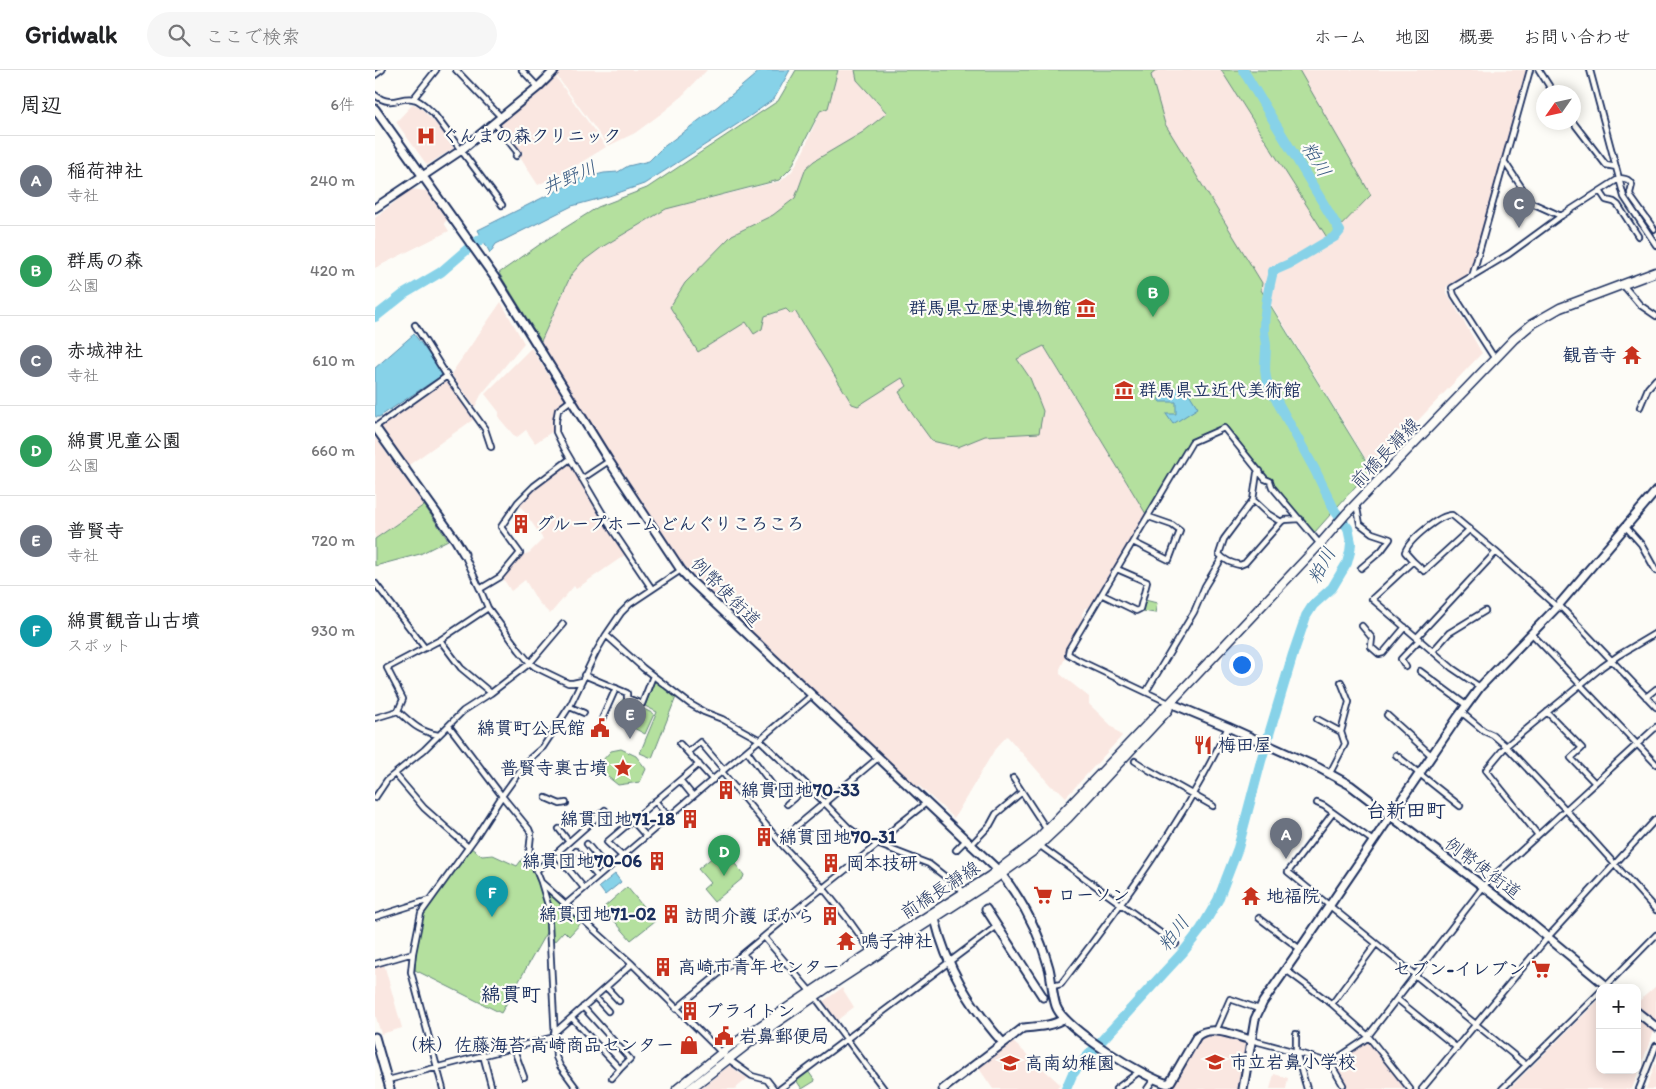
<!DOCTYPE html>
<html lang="ja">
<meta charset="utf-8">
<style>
:root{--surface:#fff;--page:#f6f6f6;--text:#202124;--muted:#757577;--line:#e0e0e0;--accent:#0b8043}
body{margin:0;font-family:Itim,"Klee One",sans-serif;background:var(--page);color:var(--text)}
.controls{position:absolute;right:15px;bottom:15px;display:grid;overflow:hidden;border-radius:10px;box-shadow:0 2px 12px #0003}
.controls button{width:45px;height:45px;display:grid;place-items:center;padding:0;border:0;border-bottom:1px solid var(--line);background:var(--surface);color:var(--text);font:25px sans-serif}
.compass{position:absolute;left:1161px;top:15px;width:45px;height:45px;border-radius:50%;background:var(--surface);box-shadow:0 2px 12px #0003;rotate:236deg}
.you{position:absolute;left:866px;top:594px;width:18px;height:18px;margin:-12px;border:4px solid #fff;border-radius:50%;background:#1a73e8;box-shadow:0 0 0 8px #1a73e833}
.badge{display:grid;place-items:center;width:32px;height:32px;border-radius:50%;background:var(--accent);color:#fff;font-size:16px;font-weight:700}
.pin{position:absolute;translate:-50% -41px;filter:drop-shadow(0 1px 2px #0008)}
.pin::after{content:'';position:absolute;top:26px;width:18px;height:15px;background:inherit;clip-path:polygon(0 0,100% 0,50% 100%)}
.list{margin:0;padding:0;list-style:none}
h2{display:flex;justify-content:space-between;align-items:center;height:65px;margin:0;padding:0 20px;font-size:21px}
h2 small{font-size:16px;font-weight:400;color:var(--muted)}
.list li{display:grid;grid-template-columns:32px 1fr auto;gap:15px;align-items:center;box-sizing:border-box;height:90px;padding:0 20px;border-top:1px solid var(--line)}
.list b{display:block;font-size:19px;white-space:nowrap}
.list p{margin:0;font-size:16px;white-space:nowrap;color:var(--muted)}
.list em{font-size:16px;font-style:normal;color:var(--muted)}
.icon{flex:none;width:28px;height:28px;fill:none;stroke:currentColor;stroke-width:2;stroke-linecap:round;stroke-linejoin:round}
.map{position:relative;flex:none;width:1281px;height:1019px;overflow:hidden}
header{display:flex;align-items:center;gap:30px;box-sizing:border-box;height:70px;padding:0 25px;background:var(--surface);border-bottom:1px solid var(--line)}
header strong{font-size:24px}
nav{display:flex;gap:28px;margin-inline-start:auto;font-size:18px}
.search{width:350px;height:45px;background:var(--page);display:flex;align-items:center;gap:12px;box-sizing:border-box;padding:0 18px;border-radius:28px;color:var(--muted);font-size:19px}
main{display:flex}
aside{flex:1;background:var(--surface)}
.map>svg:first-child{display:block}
.built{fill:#fae7e1}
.green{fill:#b4e09e;stroke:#68887e}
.water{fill:#87d2e8;stroke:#5c91b1}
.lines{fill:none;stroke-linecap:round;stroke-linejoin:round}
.river{stroke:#87d2e8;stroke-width:10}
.street-casing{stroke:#1b2f5e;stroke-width:8}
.secondary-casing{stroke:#1b2f5e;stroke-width:11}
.primary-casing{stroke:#1b2f5e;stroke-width:11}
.street{stroke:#fdfcf7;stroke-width:4.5}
.secondary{stroke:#fdfcf7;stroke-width:7}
.primary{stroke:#fdfcf7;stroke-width:8}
.labels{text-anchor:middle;stroke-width:4.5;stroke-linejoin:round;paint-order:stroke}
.poi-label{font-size:18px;font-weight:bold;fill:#1b2f5e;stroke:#fdfcf7;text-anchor:start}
.street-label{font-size:18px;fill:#1b2f5e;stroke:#fdfcf7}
.water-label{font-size:19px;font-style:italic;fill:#365880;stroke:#fdfcf7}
.quarter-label{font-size:20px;font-weight:bold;fill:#1b2f5e;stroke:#fdfcf7}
</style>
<header>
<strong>Gridwalk</strong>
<div class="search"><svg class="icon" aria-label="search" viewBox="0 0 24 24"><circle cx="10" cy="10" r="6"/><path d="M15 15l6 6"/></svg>ここで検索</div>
<nav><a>ホーム</a><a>地図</a><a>概要</a><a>お問い合わせ</a></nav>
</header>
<main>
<aside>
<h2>周辺<small>6件</small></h2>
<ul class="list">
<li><span class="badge" style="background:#6b7280">A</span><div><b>稲荷神社</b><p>寺社</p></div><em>240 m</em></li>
<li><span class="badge" style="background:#2e9e5b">B</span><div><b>群馬の森</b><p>公園</p></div><em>420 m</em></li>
<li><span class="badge" style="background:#6b7280">C</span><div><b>赤城神社</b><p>寺社</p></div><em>610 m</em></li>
<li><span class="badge" style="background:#2e9e5b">D</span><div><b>綿貫児童公園</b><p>公園</p></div><em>660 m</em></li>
<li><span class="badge" style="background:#6b7280">E</span><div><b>普賢寺</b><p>寺社</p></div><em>720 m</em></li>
<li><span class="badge" style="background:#0f9aa8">F</span><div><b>綿貫観音山古墳</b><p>スポット</p></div><em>930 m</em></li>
</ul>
</aside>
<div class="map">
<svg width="1281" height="1019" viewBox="0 0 1281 1019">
<rect width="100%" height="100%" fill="#fdfcf7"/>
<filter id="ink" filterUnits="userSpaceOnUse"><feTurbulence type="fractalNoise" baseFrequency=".02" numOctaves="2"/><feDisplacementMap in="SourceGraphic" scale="10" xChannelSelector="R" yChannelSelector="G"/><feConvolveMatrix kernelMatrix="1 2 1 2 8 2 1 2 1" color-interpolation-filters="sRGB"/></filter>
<g filter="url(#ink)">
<!-- built -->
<path class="built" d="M186,0H332L303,30L287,43L260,63L233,76L181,5Z
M463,0H505L669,276L771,444L716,537L710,538L707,544L708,550L691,579V586L685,599V604L714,627V634L747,666L691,727L684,720L676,716L632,666L620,679L579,748L544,716L541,718L332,519L310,496L279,454L203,337L173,287L166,271L196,205L207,192L227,177L291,139L406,111L417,101L428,82L445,41L453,38Z
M754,0H1152L1097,197L1092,205L1072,216L1071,221L1107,283L997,399L896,234L885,219Z
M180,6L231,77L197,98L163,115L144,86L148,83L125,56V52L163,23Z
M38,34L45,37L63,56L79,78L52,95L21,52Z
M36,119L52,121L72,150L69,153L74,161L0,198V148Z
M126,232L149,273L106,325L100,337L76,304Z
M156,278L191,332L181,339L178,361L160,373L151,360L141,368L124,348V342L110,324Z
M70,312L74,313L99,349L31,397L6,362L7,356Z
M0,367L49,435L0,469Z
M192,392L195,393L250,485L201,519L199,516L175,544L163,532L150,510L136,521L127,507L146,485L154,483L168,469L144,434L151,425Z
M9,894L27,958L6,964L0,944V896Z
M1281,916V951L1262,935V933Z
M467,918L479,937L460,952L446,933Z
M1225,929V1000H1262V947L1279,961L1257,1019H1134Z
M831,963H835L870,971L872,976L865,1019H797L825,969Z
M637,971L685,1014L681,1019H618L603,997Z
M992,971H995L1032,1019H960L970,1012L959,995Z
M1281,992V1019H1271Z
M355,995L364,1003L373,1008L360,1019H325Z
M899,1004L913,1008L911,1019H895Z"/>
<!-- green -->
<path class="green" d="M421,0H463L453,38L445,41L416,98L404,110L291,139L227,177L207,192L196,205L166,271L124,203L174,168L223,137L272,118L403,31Z
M480,0H782L776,5L790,54L887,213L886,220L996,399L939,463L851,355L815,371L771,444L669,276L642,289L655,308L668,341L664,363L610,366L583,377L557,371L538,345L524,322L532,316L527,308L483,336L477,334L420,241L416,244L411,239L390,246L387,259L379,264L371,252L323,282L295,237L310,213L357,165L398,145L420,128L431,98L439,91L488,62L512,43L482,10Z
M846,0H924L996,125L953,169Z
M49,435L73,470L45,484L0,496V469Z
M770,530L782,533L780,543L767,541Z
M280,610L301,627L277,688L265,683L282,642L270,636Z
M248,629L279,644L270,664L253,655L258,643L255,641H249L244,637Z
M246,679L261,686L271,699L265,712L243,715L228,703L226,692L236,681Z
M96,778L107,786L118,785L142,796L151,784L162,811L208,851L194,866L189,861L177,874L172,861L126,943L40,900V884L48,843Z
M348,779L369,805L368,808L339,832L328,819L335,813L323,799Z
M252,817L280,851L256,870L228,838Z
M433,1001L440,1011L427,1019L421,1010Z"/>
<!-- water -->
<path class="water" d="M386,0H415L399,29L375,46L269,114L234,126L197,136L121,174L115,183L103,160L205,109L229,103L243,102L253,96L274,91L287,78L343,36Z
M39,264L67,302L66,306L4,347H1L0,345V298Z
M808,314L823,338L798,354L791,344H801V332H785L783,329Z
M240,804L246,812L230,825L224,817Z"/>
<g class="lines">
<!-- river -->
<path class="river" d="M0,247L29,224L66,202L96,176L118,161
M691,1019L697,1005L708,991L809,881L826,859L843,830L863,778L886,691L918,584L931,546L938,535L957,518L972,493L975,482L976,473L973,458L960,441L940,400L893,315C888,301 891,290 891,276C891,271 889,265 889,260C889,240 893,221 898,201L914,194L961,166L965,161L868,0"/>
<!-- street casing -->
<g class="street-casing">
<path id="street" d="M81,0L126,47
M147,0L163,17
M1164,0L1178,22
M1215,0L1249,127L1281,175
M0,5L7,0
M0,25C17,38 24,26 39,29C47,31 53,39 59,44L127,135
M38,29L61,0
M1198,52L1231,95L1241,97
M119,53L143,83L141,86
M1129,91L1157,133L1186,146
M1225,121L1231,130L1239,132L1243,135L1263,166
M1097,207L1155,0
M1248,215L1265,235L1281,246
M40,255L72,306L110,359L116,377
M1120,289L1079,225L1077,218L1134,184L1186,146L1245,108C1251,109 1254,109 1257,115L1255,123L1256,127L1279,159
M196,330L183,340L181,351V362L189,378L238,461L277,519
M1265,337L1273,318L1281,309
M0,357L72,306
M885,401L882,403L878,430L849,469L844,484C850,491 856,493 865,495L870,493L906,452L909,450L925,449
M207,409L234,391
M878,430L893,444L906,452
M981,433L985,454L997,463L1015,469L1006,481L986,498
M1250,456L1266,474L1281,501
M758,472L794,490L805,461L797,455L774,447
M89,484L105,519L113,538L144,580L155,593L160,597L193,613H198L207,611
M1038,491L1049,501L1095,459
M0,513L50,578
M105,519L125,507L145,483L126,457L143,432L159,416L195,389
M728,525L761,541L765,539L772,512L742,499
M1184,535L1281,637
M987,556L997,568L996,577L1004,584L1008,583L1030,557
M1157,564L1281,694
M231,565L268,598L315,634L329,642L347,649L385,670L433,716L474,758L489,769L554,794L586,819L587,823
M1042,567L1121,482
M65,570L86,598L116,623
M1058,581L1074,563L1110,541
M1031,597L1026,589L1045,569
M1045,601L1091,635
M209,605L252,623V628L267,634L278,606
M1105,617L1077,598L997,529L1038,491L1030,482C1034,470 1064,445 1077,445L1121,482L1182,537
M771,622L819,542L830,516L847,488
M1271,627L1281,619
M794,633L703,590L693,584L694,579L817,372L849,358L890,409L895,411L897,417L945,474
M195,637L209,643
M1086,642L1109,661L1118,665L1131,676L1191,740L1281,840
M1172,642L1207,678L1196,688L1220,713
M1012,645L1056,685
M0,648L23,641
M227,649L241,618
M942,649L966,662
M74,656L127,726L154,759L156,764L154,783L166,812L173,835L181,987L185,996L202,1019
M63,665C42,660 39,655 23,641L28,629L12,598L65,570L113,538
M305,674L338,710
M372,681L398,716
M313,682L325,672L349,700
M1021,685L1085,736
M760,691L774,700L838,736
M347,702L409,777L448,818L476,853L496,881
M955,703L970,674L966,662L974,632L966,612
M20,704L49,738L93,777
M638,708L672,760
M305,710L318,726
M0,728L12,710L49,680L88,641L116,623L155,593L188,554
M171,728L185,734L191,733
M280,731L294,747
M942,733L949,736L998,771
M412,734L433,716
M958,743L913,802L1151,995
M257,750L271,766
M184,759L194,772
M1163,765L1111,700L1131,676L1227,597L1244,585L1281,563
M404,771L503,688
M212,774L233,799
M596,775L615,755L621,744L647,722
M664,775L801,874
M581,780L591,770
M201,781L223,807
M181,784L209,818
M247,786L232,772L324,694
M161,801L230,740
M167,813L257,894L353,989L377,1006L392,1010L399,1019
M190,835L437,625
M0,847L54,830
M884,848L925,879
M389,867L435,921
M368,884L378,895
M0,894L38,883
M911,900L957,934L993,966
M678,916L686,914C748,833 810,750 853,657
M231,917L244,931
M1230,917L1281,865
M220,927L233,941
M440,927L509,1019
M1022,929L1082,978
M957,934L1001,874
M208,937L255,989L245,999
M301,939L433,830L503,774L522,756L551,733
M197,948L245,999L237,1008
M841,961L855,929L884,939
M179,963L257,894
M921,964V982L932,1019
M876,970L921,982L955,993L994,967
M138,977L149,1007
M108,985L117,1019
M955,993L968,1015
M13,1010L179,967
M68,1019L36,902L38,883L46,843L100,768L127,726L152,691L168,677L196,634L221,582L231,565L246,543L255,534L306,500
M405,1019L622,856
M741,1019L765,1001
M772,1019L779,1009
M1035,1019L993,966L1112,812L1281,657
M1047,1019L1173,867L1281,749
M1127,1019L1225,922
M1264,1019L1281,976"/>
</g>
<!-- secondary casing -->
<g class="secondary-casing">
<path id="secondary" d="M0,39L123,212L234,391L306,500L316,511L623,800C647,829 664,862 674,898C677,910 677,924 681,936C688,958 770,1008 793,1014L796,1011L822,966C836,954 860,966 876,970
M0,138L85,81L163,17L180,0
M0,357L80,469L89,484
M795,633L853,657L944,698L975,715L1147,846L1234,918
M611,839L668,927
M560,849C572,899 595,935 628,973
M1262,942L1281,957
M0,967L15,1019
M568,1019L648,958C660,957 680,956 689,948
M868,1019L880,949L888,932L925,879L1083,647L1105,617L1182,537L1281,421"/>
</g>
<!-- primary casing -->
<g class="primary-casing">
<path id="primary" d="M795,633L945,474L971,444L1139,269L1157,254L1185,238L1281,202
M302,1019L354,977L473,897L615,806L660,772L789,637L795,633L793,640L693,748L657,782L618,810L464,910L392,959L315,1019"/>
</g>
<!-- street -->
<use href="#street" class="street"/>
<!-- secondary -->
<use href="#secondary" class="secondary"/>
<!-- primary -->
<use href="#primary" class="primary"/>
</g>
</g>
<!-- icons -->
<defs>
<g id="hospital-bare" transform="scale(1.5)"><path d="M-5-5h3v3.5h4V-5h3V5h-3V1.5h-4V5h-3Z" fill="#c8321e" stroke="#fdfcf7" stroke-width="2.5" paint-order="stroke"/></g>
<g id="museum-bare" transform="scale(1.5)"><path d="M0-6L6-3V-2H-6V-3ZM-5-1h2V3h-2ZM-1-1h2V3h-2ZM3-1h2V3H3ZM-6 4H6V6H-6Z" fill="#c8321e" stroke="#fdfcf7" stroke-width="2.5" paint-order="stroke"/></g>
<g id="temple-bare" transform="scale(1.5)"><path d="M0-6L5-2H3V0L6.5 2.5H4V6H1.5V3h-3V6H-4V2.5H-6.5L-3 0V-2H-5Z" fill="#c8321e" stroke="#fdfcf7" stroke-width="2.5" paint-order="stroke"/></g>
<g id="building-bare" transform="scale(1.5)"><path d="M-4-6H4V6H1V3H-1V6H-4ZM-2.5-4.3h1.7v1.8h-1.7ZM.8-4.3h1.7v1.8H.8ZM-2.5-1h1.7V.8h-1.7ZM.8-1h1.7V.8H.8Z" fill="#c8321e" stroke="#fdfcf7" stroke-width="2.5" paint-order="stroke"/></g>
<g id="civic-bare" transform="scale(1.5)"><path d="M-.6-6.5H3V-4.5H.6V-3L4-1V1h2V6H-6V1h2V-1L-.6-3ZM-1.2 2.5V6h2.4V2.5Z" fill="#c8321e" stroke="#fdfcf7" stroke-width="2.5" paint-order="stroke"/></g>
<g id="restaurant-bare" transform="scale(1.5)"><path d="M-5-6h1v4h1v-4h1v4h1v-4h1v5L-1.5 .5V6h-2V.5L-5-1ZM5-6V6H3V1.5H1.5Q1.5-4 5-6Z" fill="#c8321e" stroke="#fdfcf7" stroke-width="2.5" paint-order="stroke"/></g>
<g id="sight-bare" transform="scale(1.5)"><path d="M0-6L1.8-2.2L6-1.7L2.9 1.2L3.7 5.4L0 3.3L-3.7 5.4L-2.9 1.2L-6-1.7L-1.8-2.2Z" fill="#c8321e" stroke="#fdfcf7" stroke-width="2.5" paint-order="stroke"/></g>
<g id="supermarket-bare" transform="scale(1.5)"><path d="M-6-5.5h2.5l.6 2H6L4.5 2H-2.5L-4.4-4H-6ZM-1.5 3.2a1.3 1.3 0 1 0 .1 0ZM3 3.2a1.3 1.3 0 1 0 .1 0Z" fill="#c8321e" stroke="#fdfcf7" stroke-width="2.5" paint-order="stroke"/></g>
<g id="shop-bare" transform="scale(1.5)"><path d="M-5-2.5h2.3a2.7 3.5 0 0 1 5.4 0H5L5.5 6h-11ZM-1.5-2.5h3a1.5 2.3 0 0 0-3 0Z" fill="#c8321e" stroke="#fdfcf7" stroke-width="2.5" paint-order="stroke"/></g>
<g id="school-bare" transform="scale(1.5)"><path d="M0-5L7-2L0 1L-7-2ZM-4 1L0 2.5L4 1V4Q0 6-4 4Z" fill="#c8321e" stroke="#fdfcf7" stroke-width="2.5" paint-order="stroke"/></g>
</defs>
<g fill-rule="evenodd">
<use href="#hospital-bare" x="51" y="66"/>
<use href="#museum-bare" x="711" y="238"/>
<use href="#temple-bare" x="1257" y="285"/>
<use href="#museum-bare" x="749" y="320"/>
<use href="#building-bare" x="146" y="454"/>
<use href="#civic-bare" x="225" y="658"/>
<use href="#restaurant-bare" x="828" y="675"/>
<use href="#sight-bare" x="248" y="698"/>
<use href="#building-bare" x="351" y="720"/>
<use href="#building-bare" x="315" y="749"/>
<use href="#building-bare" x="389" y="767"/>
<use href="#building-bare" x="282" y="791"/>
<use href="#building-bare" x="456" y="793"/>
<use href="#supermarket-bare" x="668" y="825"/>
<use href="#temple-bare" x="876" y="826"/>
<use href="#building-bare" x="296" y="844"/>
<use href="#building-bare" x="455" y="846"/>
<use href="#temple-bare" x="471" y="871"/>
<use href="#building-bare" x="288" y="897"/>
<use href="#supermarket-bare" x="1166" y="899"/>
<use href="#building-bare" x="315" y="941"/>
<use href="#civic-bare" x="349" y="966"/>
<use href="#shop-bare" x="314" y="975"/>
<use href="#school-bare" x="840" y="992"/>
<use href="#school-bare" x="635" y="993"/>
</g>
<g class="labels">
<!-- poi labels -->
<g class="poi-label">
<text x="66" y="72">ぐんまの森クリニック</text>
<text x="696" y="244" text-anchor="end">群馬県立歴史博物館</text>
<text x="1242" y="291" text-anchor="end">観音寺</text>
<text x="764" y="326">群馬県立近代美術館</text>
<text x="161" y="460">グループホームどんぐりころころ</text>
<text x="210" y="664" text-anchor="end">綿貫町公民館</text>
<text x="843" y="681">梅田屋</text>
<text x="233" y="704" text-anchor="end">普賢寺裏古墳</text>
<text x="366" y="726">綿貫団地70-33</text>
<text x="300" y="755" text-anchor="end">綿貫団地71-18</text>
<text x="404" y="773">綿貫団地70-31</text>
<text x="267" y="797" text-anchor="end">綿貫団地70-06</text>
<text x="471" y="799">岡本技研</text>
<text x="683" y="831">ローソン</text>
<text x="891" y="832">地福院</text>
<text x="281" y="850" text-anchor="end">綿貫団地71-02</text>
<text x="440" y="852" text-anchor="end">訪問介護 ぽから</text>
<text x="486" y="877">鳴子神社</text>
<text x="303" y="903">高崎市青年センター</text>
<text x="1151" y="905" text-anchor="end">セブン-イレブン</text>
<text x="330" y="947">ブライトン</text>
<text x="364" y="972">岩鼻郵便局</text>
<text x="299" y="981" text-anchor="end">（株）佐藤海苔 高崎商品センター</text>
<text x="855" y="998">市立岩鼻小学校</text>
<text x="650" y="999">高南幼稚園</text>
</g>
<!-- street labels -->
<g class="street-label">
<text transform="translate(1010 383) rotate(-46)" y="6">前橋長瀞線</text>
<text transform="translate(351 522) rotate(45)" y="6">例幣使街道</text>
<text transform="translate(1108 798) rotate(37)" y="6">例幣使街道</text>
<text transform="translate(565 820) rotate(-33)" y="6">前橋長瀞線</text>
</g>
<!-- water labels -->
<g class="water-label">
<text transform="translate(942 89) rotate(59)" y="7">粕川</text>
<text transform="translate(194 107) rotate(-23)" y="7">井野川</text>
<text transform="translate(946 495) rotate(-61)" y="7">粕川</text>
<text transform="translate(798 863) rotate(-52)" y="7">粕川</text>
</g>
<!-- quarter labels -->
<g class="quarter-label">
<text x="1031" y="747">台新田町</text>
<text x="136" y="931">綿貫町</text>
</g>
</g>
</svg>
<div class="controls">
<button>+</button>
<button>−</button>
</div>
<svg class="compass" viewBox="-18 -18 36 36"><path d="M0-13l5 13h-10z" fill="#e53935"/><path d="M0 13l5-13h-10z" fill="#757577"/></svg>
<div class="you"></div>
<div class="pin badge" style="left:911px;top:789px;background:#6b7280">A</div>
<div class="pin badge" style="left:778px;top:247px;background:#2e9e5b">B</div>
<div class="pin badge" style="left:1144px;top:158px;background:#6b7280">C</div>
<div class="pin badge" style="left:349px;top:806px;background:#2e9e5b">D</div>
<div class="pin badge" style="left:255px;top:669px;background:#6b7280">E</div>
<div class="pin badge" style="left:117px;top:847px;background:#0f9aa8">F</div>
</div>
</main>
